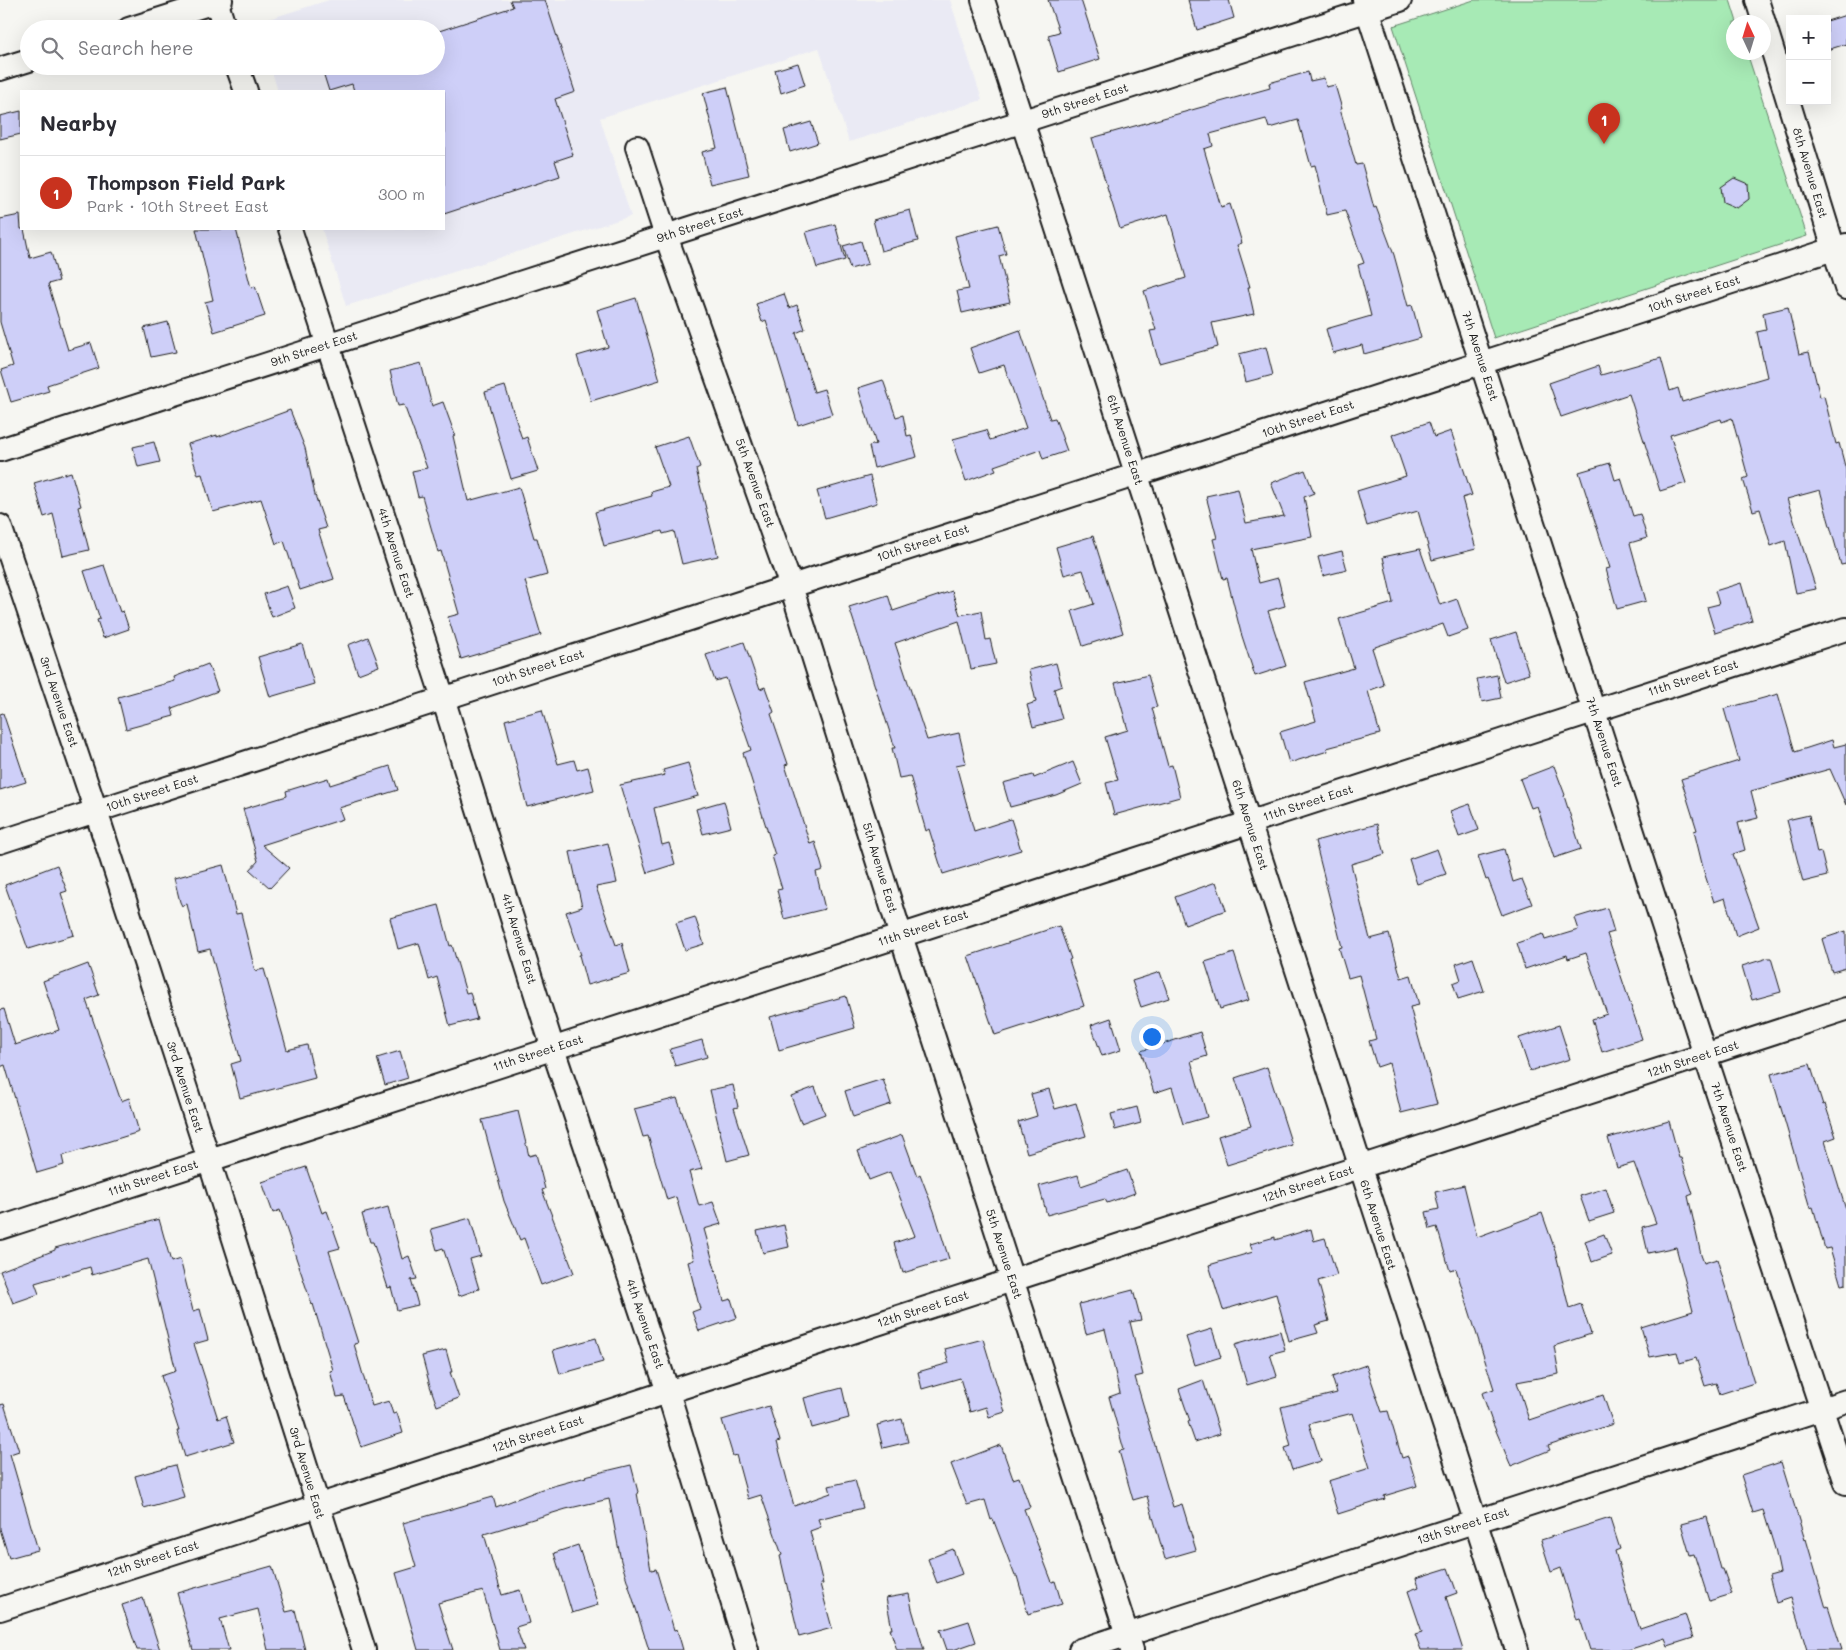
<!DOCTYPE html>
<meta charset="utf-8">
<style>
:root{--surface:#fff;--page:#f2f2f3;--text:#2b2b33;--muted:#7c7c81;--line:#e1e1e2;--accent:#c8321e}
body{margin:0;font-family:Mali,sans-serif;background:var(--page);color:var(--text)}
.controls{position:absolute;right:15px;top:15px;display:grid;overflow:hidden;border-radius:0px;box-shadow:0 5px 20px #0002}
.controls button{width:45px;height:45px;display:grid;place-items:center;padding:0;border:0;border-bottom:1px solid var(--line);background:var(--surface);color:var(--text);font:25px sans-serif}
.compass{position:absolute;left:1726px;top:15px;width:45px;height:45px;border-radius:50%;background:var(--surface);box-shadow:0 5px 20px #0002;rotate:356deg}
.you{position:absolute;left:1151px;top:1036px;width:18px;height:18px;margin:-12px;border:4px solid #fff;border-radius:50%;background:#1a73e8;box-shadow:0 0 0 8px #1a73e833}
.badge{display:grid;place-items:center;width:32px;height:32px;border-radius:50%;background:var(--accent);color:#fff;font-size:16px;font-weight:700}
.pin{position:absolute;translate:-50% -41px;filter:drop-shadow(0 1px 2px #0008)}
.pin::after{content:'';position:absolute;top:26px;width:18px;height:15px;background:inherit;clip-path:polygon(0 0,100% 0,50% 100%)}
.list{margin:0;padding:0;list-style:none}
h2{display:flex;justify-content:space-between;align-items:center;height:65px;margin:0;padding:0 20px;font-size:21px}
h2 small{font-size:16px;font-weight:400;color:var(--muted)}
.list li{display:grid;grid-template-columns:32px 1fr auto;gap:15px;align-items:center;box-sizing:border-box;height:75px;padding:0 20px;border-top:1px solid var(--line)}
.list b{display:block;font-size:19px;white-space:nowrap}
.list p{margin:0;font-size:16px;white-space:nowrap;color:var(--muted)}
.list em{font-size:16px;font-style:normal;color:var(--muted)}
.icon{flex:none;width:28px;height:28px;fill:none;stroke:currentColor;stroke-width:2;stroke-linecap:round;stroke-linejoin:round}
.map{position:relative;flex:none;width:1846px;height:1650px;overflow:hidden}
.search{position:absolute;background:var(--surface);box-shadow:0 5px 20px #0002;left:20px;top:20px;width:425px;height:55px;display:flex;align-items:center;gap:12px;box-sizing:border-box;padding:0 18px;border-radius:28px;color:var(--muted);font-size:19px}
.panel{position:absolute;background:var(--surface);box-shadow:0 5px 20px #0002;left:20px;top:90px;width:425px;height:140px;border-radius:0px}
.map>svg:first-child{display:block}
.built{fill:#eaeaf4}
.green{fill:#a7eab5;stroke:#628368}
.building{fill:#cecff8;stroke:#1c1c1c}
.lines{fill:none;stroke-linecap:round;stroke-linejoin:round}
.minor-casing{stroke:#1c1c1c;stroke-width:26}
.minor{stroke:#f6f6f2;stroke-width:22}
.labels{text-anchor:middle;stroke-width:4;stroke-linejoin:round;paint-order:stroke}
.street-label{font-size:12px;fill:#1c1c1c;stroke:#f6f6f2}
</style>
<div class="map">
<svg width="1846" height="1650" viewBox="0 0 1846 1650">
<rect width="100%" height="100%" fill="#f6f6f2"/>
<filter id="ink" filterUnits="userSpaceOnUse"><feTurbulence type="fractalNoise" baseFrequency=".02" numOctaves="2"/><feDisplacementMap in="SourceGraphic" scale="10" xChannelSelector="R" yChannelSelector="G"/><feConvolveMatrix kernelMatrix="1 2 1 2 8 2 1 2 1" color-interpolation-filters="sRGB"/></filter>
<g filter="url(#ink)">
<!-- built -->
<path class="built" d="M329,0H950L982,100L849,142L819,48L600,118L631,216L346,306L322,229H444V91H278L270,66H436V29H258L256,23Z"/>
<!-- green -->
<path class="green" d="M1474,0H1730L1737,22H1734V52L1747,53L1807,236L1494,338L1393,26Z"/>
<!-- building -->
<path class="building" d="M510,0H545L575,92L555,99L573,155L555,161L560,176L444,214V91H354L352,84L329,91L322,69L332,66H436V32L513,7Z
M1048,0H1081L1100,59L1059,72L1048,35L1059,32Z
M1188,0H1229L1234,18L1197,30Z
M1846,15V44L1827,50V21Z
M798,63L805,85L781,93L775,70Z
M1308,72L1310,81L1324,78L1326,87L1335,85L1342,109H1340L1356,165L1362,164L1374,208L1376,207L1394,255L1408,306L1412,305L1421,338L1364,354L1362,345L1333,353L1326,329L1371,316L1358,265L1364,263L1345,211L1327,215L1315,165L1311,166L1298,120L1269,128L1266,119L1210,134L1213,146L1204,149L1221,207L1230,204L1242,243L1237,245L1250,287H1248L1254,314L1212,323L1218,347L1159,363L1150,331L1156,330L1144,291L1186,278L1168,214L1120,229L1092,138L1270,88L1269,83Z
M727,87L749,175L710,184L702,152L717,148L703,93Z
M21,111V134L0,139V116Z
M811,122L818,143L790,152L784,130Z
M1734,178L1748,184L1749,199L1737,208L1723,202L1721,187Z
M910,210L918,241L881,251L873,220Z
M20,215L21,229H24L30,258L51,252L59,281L48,284L68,350L91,343L99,368L47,385L49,391L11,402L1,370L13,366L0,322V219Z
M835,224L845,260L817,268L806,232Z
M998,225L1006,254L999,256L1010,302L962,313L957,291L969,289L955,236Z
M196,229H236L251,288L255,286L265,316L214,332L205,302L213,300Z
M861,241L868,264L850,269L843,246Z
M784,294L789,308L797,305L805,329L796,333L814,392L824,389L832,414L798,425L766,320L762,322L756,304Z
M636,298L660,380L591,401L577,356L608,347L597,310Z
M1788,307L1799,354L1809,352L1820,397L1824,396L1836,444L1839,443L1846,470V564L1841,565L1820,490L1787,499L1816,589L1796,593L1785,541L1771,546L1760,509L1753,511L1743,479L1748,477L1732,418L1722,422L1721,419L1670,435L1686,483L1660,491L1629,394L1561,417L1549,383L1598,366L1601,375L1661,358L1670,391L1678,388L1682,402L1767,377L1757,332L1766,330L1763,313Z
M168,322L176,352L151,357L144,328Z
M1020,330L1050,419L1055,418L1067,451L1043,459L1040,450L994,466L996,470L966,481L955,450L956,449L953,439L986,430L990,440L1026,428L1004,365L979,373L970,348Z
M1266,347L1273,375L1246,382L1239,354Z
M421,363L432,406L443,402L455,435L453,436L468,501L519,487L534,538H537L547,575L525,581L541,635L461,659L448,617L459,614L441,551L438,552L422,496L418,497L412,471L427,468L404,405L398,406L390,371Z
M883,380L896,417L903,415L907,436L911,435L917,457L874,468L869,446L876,444L858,388Z
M505,386L522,439L527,437L538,471L511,479L485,392Z
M290,410L305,448L315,495L326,528L318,530L334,579L300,590L284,541L276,544L261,499L213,512L202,474L198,475L188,444L217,435V437Z
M1429,422L1434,437L1451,431L1472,495L1462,498L1476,549L1432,560L1418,511L1367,526L1357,491L1406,476L1392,435Z
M689,436L700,467L696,469L718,556L682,564L674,531L663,534L662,531L604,546L595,512L652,496L651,492L669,487L655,447Z
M154,442L160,462L138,467L133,447Z
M1610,463L1615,480L1621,478L1633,516L1640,514L1647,538L1630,543L1646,601L1617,609L1606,569L1610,568L1579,472Z
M1305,470L1314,493L1304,497L1312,537L1251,549L1259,583L1278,578L1285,606L1268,611L1286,666L1255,676L1241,633L1227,578L1223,579L1213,539L1217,538L1206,496L1238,489L1246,523L1284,516L1271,483Z
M71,472L81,506L78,507L89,550L63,556L53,514L44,517L34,483Z
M870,476L877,503L825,518L817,491Z
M1093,536L1123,633L1083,646L1072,611L1094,604L1083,570L1064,575L1056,547Z
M1420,549L1440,605L1457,599L1468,630L1448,637L1443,624L1372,648L1384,685L1368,691L1380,734L1327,748L1328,751L1289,763L1280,732L1316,721L1305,682L1354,668L1339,619L1393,603L1383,557Z
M1342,551L1347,570L1323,576L1318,557Z
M104,565L120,612L123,611L129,629L103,638L97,620L100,619L84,571Z
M1741,583L1752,621L1715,633L1707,607L1719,604L1715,591Z
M287,586L295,608L272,617L264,594Z
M952,591L960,615L981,611L986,640L990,639L996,664L971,669L959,621L895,643L927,740L959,733L966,763L956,765L974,831L1011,819L1021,850L943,874L929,829L926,831L910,776L899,778L892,748H895L849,607L888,595L893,611Z
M1516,632L1529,674L1504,682L1491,640Z
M368,637L379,666L358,674L348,645Z
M744,642L760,689L765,687L774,712L771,714L788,764L785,765L810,844L815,842L823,870L816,872L825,909L784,919L777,890L782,889L772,856L775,855L743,753L751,750L726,678L715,681L706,655Z
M302,644L314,684L270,697L258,657Z
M1056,663L1062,686L1054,689L1062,719L1033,727L1027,705L1036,702L1029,670Z
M208,664L218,691L172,708L174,716L126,729L118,697L175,681L174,677Z
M1148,675L1157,707L1152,708L1168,766L1172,765L1180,797L1114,815L1106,783L1118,780L1105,737L1128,730L1115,683Z
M1497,675L1501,698L1482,702L1477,679Z
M1778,694L1795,752L1832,740L1834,747L1846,744V805L1830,769L1751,791L1758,818L1738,823L1745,850L1733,854L1759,927L1736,936L1725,898L1714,902L1704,872L1694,831L1697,830L1681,779L1739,761L1724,709Z
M542,710L558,764L574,760L577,770L588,767L594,790L527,807L505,720Z
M3,713L26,782L0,790V714Z
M1073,762L1082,784L1056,795L1010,807L1003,783L1033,775L1034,778Z
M688,763L698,796L654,808L662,845L669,843L675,864L647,873L620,785L665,775L663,770Z
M390,766L398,790L339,808L343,819L262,845L289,868L270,888L250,870L258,861L243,809L287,796L286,791L328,778L330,785Z
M1554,766L1565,795L1564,796L1581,849L1554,858L1537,806L1531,808L1520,779Z
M724,801L731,827L703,834L696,809Z
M1470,804L1479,830L1459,837L1450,811Z
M1809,815L1817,853L1821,852L1827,876L1803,882L1787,820Z
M1377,824L1385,854L1351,864L1370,939L1389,934L1401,978L1411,975L1419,1005L1410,1007L1437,1104L1401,1113L1389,1063L1377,1067L1369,1041L1376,1039L1359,975L1348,978L1339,948L1342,947L1315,841Z
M608,843L617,883L596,887L616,945L622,943L630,973L587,985L579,955H581L566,912L582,907L570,852Z
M1437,849L1446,874L1417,884L1409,859Z
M1504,849L1513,882L1522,879L1532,904L1502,915L1488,879L1486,880L1478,856Z
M57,865L67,891L61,893L74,935L28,949L5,885Z
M223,865L236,914L241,913L255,971L264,969L287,1050L307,1045L315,1078L240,1098L231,1064L241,1061L210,949L198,952L187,904L182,906L180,902L174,878Z
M1216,882L1226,910L1185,925L1175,897Z
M439,905L450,946L452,945L466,993L470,992L477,1019L450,1026L437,977L429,980L419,943L398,949L390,918Z
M1607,908L1614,932L1607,934L1642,1039L1602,1052L1592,1019L1607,1014L1586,953L1568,959L1567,955L1525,969L1517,943L1543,934L1545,940L1578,930L1574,918Z
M695,917L704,944L685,950L676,923Z
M1059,926L1071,959L1069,960L1084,1006L995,1035L968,956Z
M1846,931V968L1832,972L1822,939Z
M1234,953L1249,1000L1220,1009L1205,962Z
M1473,958L1484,991L1458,999L1453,983L1461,980L1456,964Z
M1768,958H1771L1781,992L1752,1000L1742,966Z
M88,964L99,995L86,1000L121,1101L129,1098L139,1132L62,1156L64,1165L37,1173L5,1065L0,1067V1010L4,1009L15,1045L59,1030L43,981Z
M1160,972L1169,998L1141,1007L1132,981Z
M846,996L855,1028L779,1050L770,1017Z
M1111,1018L1121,1050L1102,1056L1091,1025Z
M1559,1025L1570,1059L1530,1071L1519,1038Z
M1200,1032L1207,1056L1191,1061L1207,1117L1183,1124L1172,1087L1154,1093L1141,1051Z
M702,1040L707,1057L675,1066L670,1049Z
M400,1051L408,1078L385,1085L377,1058Z
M1810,1064L1823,1105L1825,1104L1836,1137L1825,1141L1846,1210V1284L1841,1285L1830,1248L1825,1249L1813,1207L1810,1208L1771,1074Z
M1267,1067L1292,1145L1227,1165L1218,1136L1251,1126L1235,1078Z
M883,1079L891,1104L853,1117L845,1091Z
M733,1085L738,1107L734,1108L749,1155L727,1161L710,1090Z
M815,1087L825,1114L801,1123L791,1096Z
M1049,1089L1055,1109L1076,1103L1086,1136L1027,1153L1018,1122L1037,1116L1031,1094Z
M677,1098L702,1169L689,1172L699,1206L713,1202L721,1224L704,1229L724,1301L731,1299L737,1318L699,1331L692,1312L700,1309L688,1262L694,1260L676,1197L667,1200L648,1136L643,1137L635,1111L634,1109Z
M1137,1107L1141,1123L1115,1130L1111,1114Z
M518,1111L529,1156L536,1154L545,1189L542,1190L574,1273L541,1285L524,1238L520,1240L504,1201L482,1120Z
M1669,1121L1679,1158H1681L1693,1194L1688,1196L1701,1255L1704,1263L1717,1259L1754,1383L1720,1394L1716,1383L1705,1386L1696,1358L1680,1363L1677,1352L1650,1357L1641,1327L1693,1311L1676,1247L1648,1253L1642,1227L1656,1223L1634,1163L1617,1168L1608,1138Z
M902,1135L917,1176L920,1174L934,1211L949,1259L903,1273L894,1243L915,1236L890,1172L869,1180L858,1151Z
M306,1167L322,1213L327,1211L340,1248L329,1251L358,1343L354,1344L372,1406L389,1401L393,1414L397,1413L403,1433L361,1447L344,1396L337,1397L330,1371L333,1370L313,1304L312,1305L280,1210L273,1213L262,1182Z
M1127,1170L1135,1193L1107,1203L1105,1199L1047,1215L1039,1186L1078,1175L1081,1186Z
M1464,1185L1477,1237L1542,1213L1555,1250L1569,1308L1581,1304L1591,1334L1554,1346L1559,1374L1517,1382L1529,1420L1603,1395L1613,1424L1548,1446L1550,1450L1511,1466L1491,1419L1482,1393L1494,1389L1456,1269L1450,1271L1437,1227L1430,1229L1426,1212L1439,1209L1435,1192Z
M1606,1188L1614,1213L1589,1221L1580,1196Z
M388,1207L402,1259L409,1256L417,1279L411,1280L418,1305L397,1310L391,1287L388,1288L373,1242H370L362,1214Z
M470,1218L481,1256L470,1259L479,1289L459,1296L443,1248L437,1250L431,1229Z
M159,1219L171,1262L180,1259L193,1311L200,1309L208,1340L194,1344L218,1419L226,1416L234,1442L185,1457L177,1431H179L161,1376L176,1371L148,1259L92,1275L90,1267L35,1283L39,1294L13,1303L0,1271L55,1250V1248Z
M784,1225L789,1247L763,1253L757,1231Z
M1311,1229L1314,1241L1325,1238L1337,1275L1318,1281L1329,1321L1315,1325L1318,1333L1289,1341L1276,1294L1223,1310L1209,1265L1253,1252L1250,1244L1275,1237V1240Z
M1604,1234L1612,1255L1592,1262L1585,1241Z
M1133,1290L1141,1320L1130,1322L1143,1375L1135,1377L1173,1507L1182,1504L1196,1550L1165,1559L1147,1496L1133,1500L1119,1451L1124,1450L1109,1397L1120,1393L1105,1329L1086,1334L1079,1304Z
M1212,1329L1221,1357L1195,1365L1186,1337Z
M1280,1331L1285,1350L1270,1354L1277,1376L1247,1385L1235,1344Z
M596,1338L603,1362L560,1374L553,1350Z
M983,1339L1005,1412L989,1417L986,1407L970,1412L960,1378L922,1389L918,1372L949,1363L945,1349Z
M446,1350L452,1372H450L459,1398L437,1406L430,1386L422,1356Z
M1366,1365L1382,1412L1388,1411L1402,1458L1408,1456L1417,1486L1384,1496L1385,1499L1338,1514L1328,1481L1370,1468L1353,1413L1309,1424L1321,1461L1292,1470L1285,1448L1291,1446L1281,1407L1337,1393L1332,1377Z
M1203,1380L1220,1434L1195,1442L1188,1422L1190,1421L1179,1389Z
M842,1388L849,1418L812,1428L804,1398Z
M4,1404L19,1451L10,1454L38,1550L9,1558L0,1529V1405Z
M769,1406L780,1441L777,1442L794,1506L831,1493L829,1486L855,1480L863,1508L818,1519L821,1527L810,1531L823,1584H820L832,1628L799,1637L780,1556L782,1555L761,1495L748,1499L736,1455L733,1456L722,1420Z
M902,1419L908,1442L883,1448L877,1425Z
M1001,1445L1013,1479L1019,1477L1030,1507L1024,1509L1052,1582L1055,1581L1062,1604L1028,1614L1017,1576H1015L993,1519L991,1520L985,1500L967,1505L951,1464Z
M1781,1462L1805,1540L1806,1539L1826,1608L1828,1607L1842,1650H1807L1791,1598L1776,1603L1769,1576L1780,1573L1775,1549L1763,1510L1753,1513L1741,1475Z
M175,1465L184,1497L144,1508L135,1476Z
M631,1465L638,1492L637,1493L651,1570L656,1569L674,1630L677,1629L683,1650H649L621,1561L609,1499L566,1509L484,1534L502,1595L520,1590L529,1623L516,1627L524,1650H500L483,1591L438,1603L453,1650H418L396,1573L416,1567L403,1523L493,1497L496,1507L542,1489L586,1477L585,1476Z
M1707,1517L1721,1569H1723L1732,1594L1709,1601L1694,1554L1690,1555L1681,1524Z
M1610,1518L1620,1549L1615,1551L1632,1612L1634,1611L1640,1629L1685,1614L1693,1638L1668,1646L1665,1638L1628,1650H1590L1580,1619L1577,1620L1561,1568L1551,1572L1541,1540Z
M578,1545L598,1605L572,1613L554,1553Z
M953,1549L962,1574L937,1583L928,1559Z
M272,1566L286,1612L295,1610L305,1650H268L258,1609L220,1619L229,1650H193L177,1593Z
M1448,1568L1457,1593L1446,1597L1463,1650H1421L1415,1634L1422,1632L1408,1591L1419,1587L1416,1578Z
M909,1594L912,1609L924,1650H897L890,1629H892L886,1598Z
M143,1598L160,1650H137L122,1605Z
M969,1621L976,1642L953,1650H947L940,1630Z"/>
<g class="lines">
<!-- minor casing -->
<g class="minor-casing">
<path id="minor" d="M216,0L225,29
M983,0L1517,1650
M1364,0L1705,1055L1846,1483
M1757,0L1846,288
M129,29L221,0
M237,66L246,91
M0,69L29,60
M637,147L666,236L791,586L901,936L1132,1650
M290,229L443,698L553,1049L668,1392L747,1650
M0,450L1400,0
M0,526L96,811L209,1160L364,1650
M0,842L1846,245
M0,1228L1846,629
M0,1609L1846,1009
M1080,1650L1846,1401"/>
</g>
<!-- minor -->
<use href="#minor" class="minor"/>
</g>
</g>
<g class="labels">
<!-- street labels -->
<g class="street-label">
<text transform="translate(1085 101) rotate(-18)" y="4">9th Street East</text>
<text transform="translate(1810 173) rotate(73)" y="4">8th Avenue East</text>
<text transform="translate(700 225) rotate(-18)" y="4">9th Street East</text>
<text transform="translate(1694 294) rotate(-18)" y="4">10th Street East</text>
<text transform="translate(314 349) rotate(-18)" y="4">9th Street East</text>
<text transform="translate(1480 356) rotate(72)" y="4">7th Avenue East</text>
<text transform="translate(1308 419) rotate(-18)" y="4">10th Street East</text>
<text transform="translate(1125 440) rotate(72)" y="4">6th Avenue East</text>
<text transform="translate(755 483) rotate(70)" y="4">5th Avenue East</text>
<text transform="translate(923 543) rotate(-18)" y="4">10th Street East</text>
<text transform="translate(396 553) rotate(72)" y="4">4th Avenue East</text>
<text transform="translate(538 668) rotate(-18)" y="4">10th Street East</text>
<text transform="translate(1693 678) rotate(-18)" y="4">11th Street East</text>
<text transform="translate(59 702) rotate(71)" y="4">3rd Avenue East</text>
<text transform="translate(1604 742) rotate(72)" y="4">7th Avenue East</text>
<text transform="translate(152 793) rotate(-18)" y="4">10th Street East</text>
<text transform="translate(1308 803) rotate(-18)" y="4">11th Street East</text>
<text transform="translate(1250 825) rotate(72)" y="4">6th Avenue East</text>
<text transform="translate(880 868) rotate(73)" y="4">5th Avenue East</text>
<text transform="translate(923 928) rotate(-18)" y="4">11th Street East</text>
<text transform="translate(519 939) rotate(73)" y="4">4th Avenue East</text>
<text transform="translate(538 1053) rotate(-18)" y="4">11th Street East</text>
<text transform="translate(1693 1059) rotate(-18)" y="4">12th Street East</text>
<text transform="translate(185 1087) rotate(72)" y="4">3rd Avenue East</text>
<text transform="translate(1729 1127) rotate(72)" y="4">7th Avenue East</text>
<text transform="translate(153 1178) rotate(-18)" y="4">11th Street East</text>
<text transform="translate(1308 1184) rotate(-18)" y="4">12th Street East</text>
<text transform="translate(1378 1225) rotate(72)" y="4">6th Avenue East</text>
<text transform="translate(1004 1254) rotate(72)" y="4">5th Avenue East</text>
<text transform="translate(923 1309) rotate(-18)" y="4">12th Street East</text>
<text transform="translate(645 1324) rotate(71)" y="4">4th Avenue East</text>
<text transform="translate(538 1434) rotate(-18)" y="4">12th Street East</text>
<text transform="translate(307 1473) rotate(73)" y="4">3rd Avenue East</text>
<text transform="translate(1463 1526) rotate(-18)" y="4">13th Street East</text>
<text transform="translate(153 1559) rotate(-18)" y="4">12th Street East</text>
</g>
</g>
</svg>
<div class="controls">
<button>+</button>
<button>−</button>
</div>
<svg class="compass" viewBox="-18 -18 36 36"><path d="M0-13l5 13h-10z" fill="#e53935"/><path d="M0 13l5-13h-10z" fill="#7c7c81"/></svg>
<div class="you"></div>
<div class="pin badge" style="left:1604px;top:144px">1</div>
<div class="search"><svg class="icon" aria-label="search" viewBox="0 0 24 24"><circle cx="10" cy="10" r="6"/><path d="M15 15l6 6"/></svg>Search here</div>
<section class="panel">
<h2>Nearby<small></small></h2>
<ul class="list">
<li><span class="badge">1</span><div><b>Thompson Field Park</b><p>Park · 10th Street East</p></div><em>300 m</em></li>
</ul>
</section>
</div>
